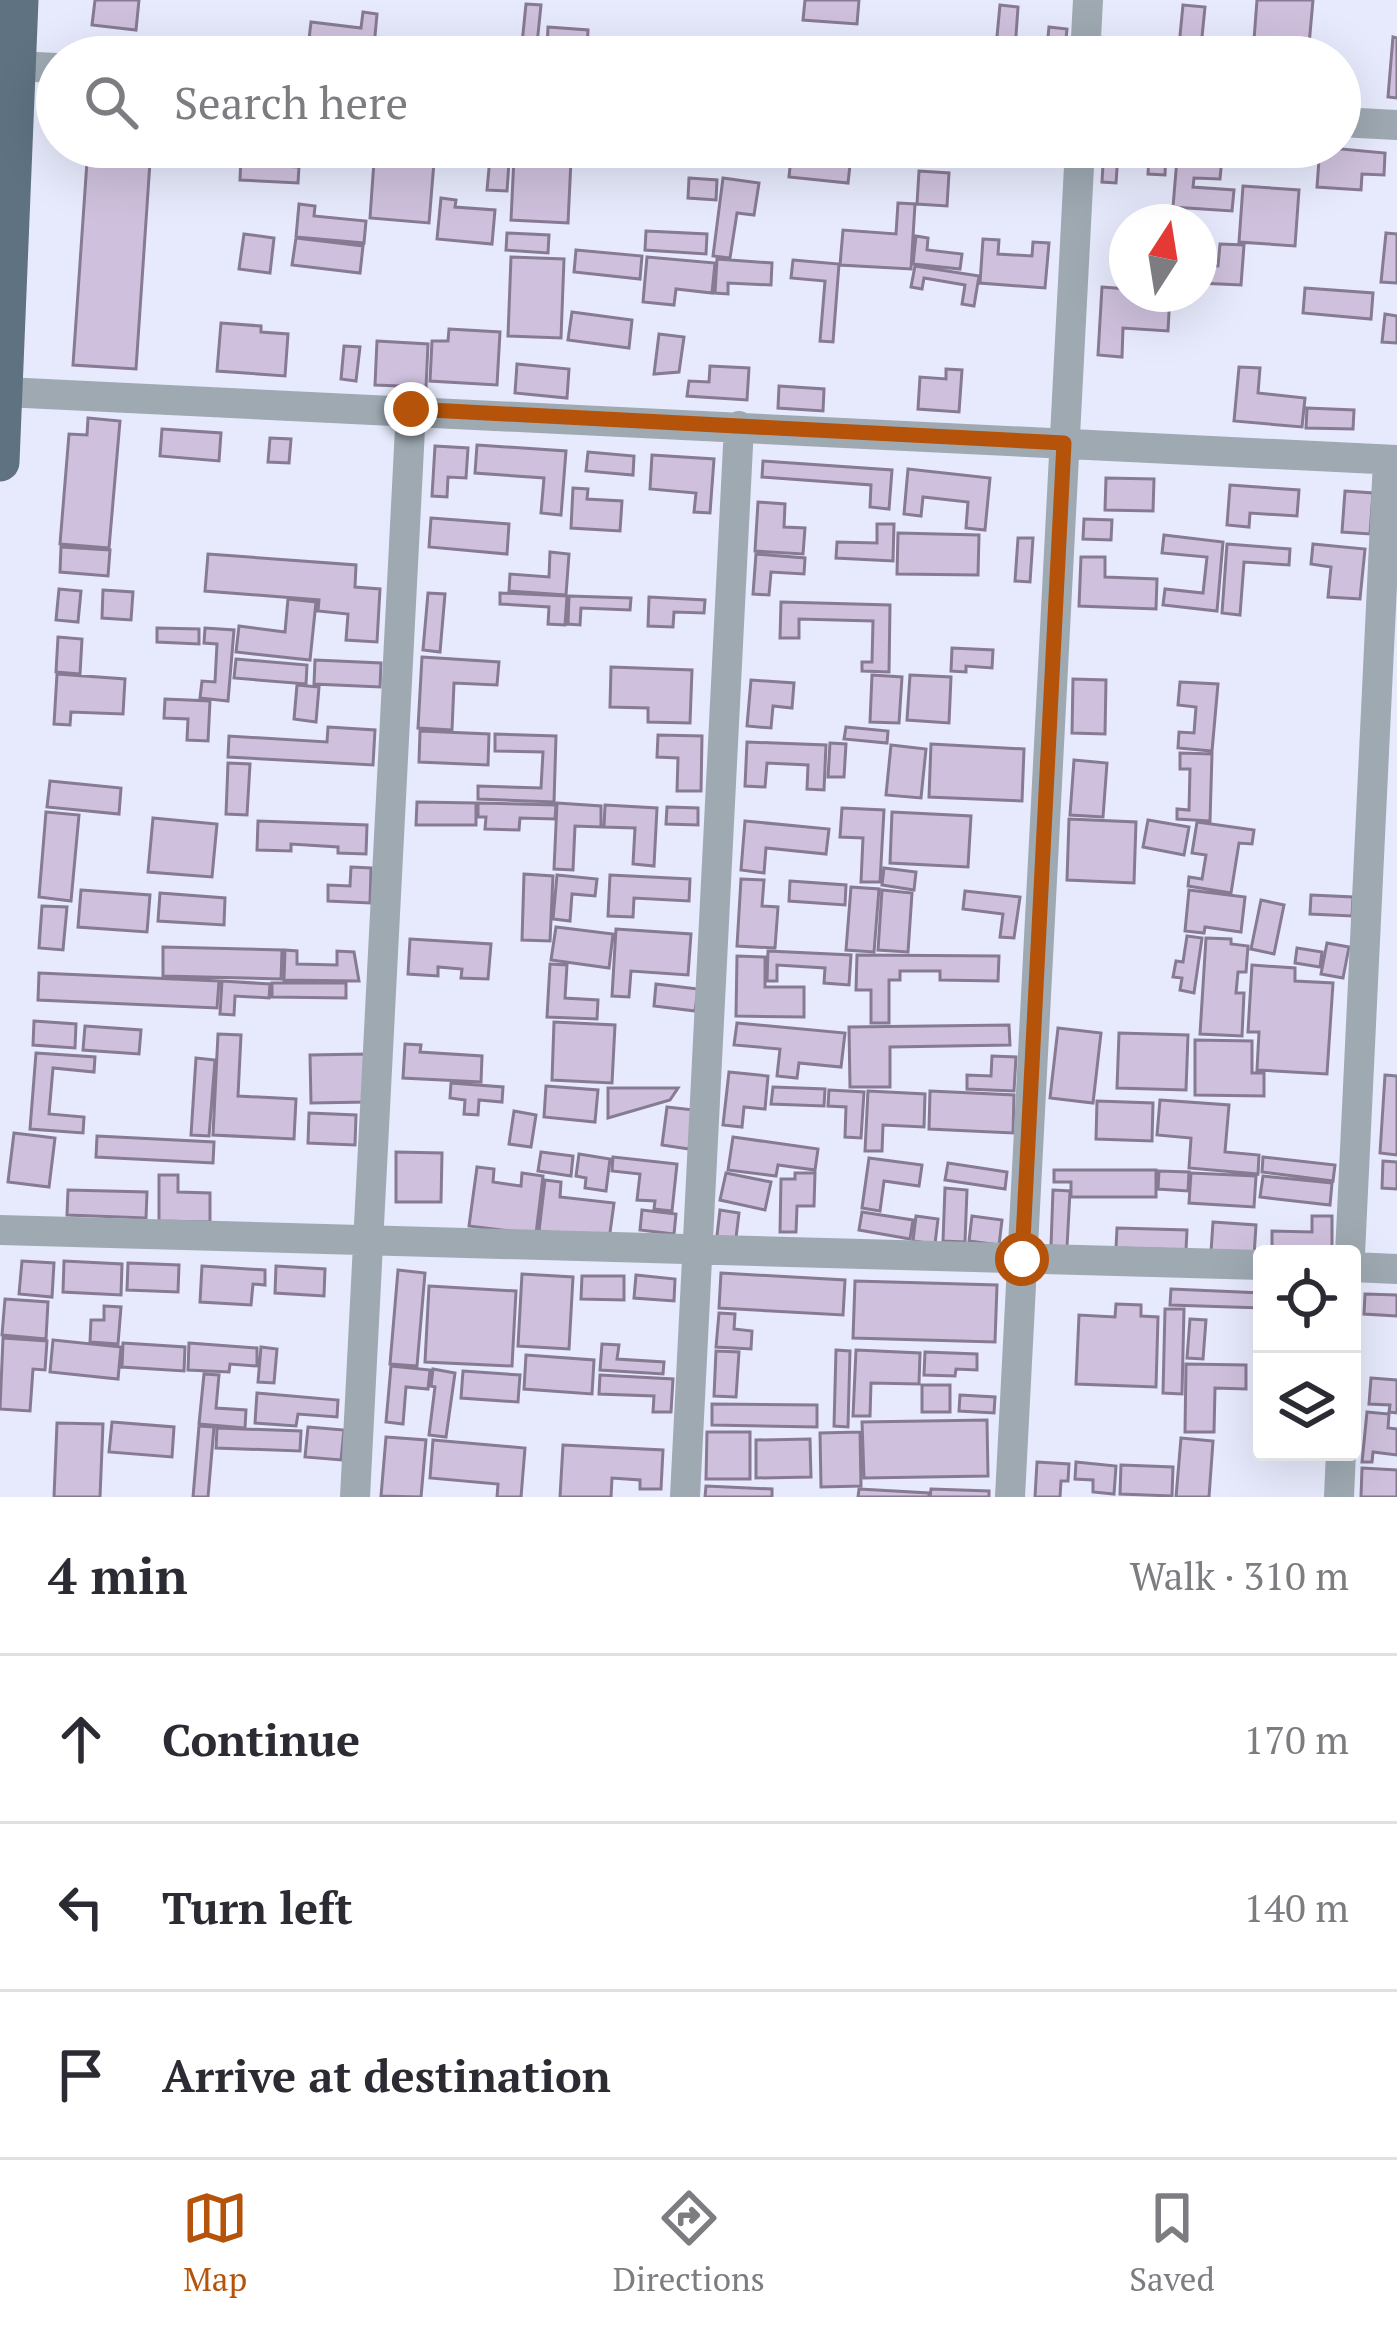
<!DOCTYPE html>
<meta charset="utf-8">
<style>
:root{--surface:#fff;--page:#f2f2f3;--text:#2b2b33;--muted:#7c7c81;--line:#e1e1e2;--accent:#b45309}
body{margin:0;font-family:"PT Serif",serif;background:var(--page);color:var(--text)}
.controls{position:absolute;right:36px;bottom:36px;display:grid;overflow:hidden;border-radius:12px;box-shadow:0 12px 48px #0002}
.controls button{width:108px;height:108px;display:grid;place-items:center;padding:0;border:0;border-bottom:3px solid var(--line);background:var(--surface);color:var(--text);font:60px sans-serif}
.compass{position:absolute;left:1109px;top:204px;width:108px;height:108px;border-radius:50%;background:var(--surface);box-shadow:0 12px 48px #0002;rotate:12deg}
.stop{position:absolute;width:36px;height:36px;margin:-27px;border:9px solid #b45309;border-radius:50%;background:#fff}
.stop.end{background:#b45309;border-color:#fff;box-shadow:0 3px 12px #0008}
.list{margin:0;padding:0;list-style:none}
h2{display:flex;justify-content:space-between;align-items:center;height:156px;margin:0;padding:0 48px;font-size:51px}
h2 small{font-size:39px;font-weight:400;color:var(--muted)}
.list li{display:grid;grid-template-columns:78px 1fr auto;gap:36px;align-items:center;box-sizing:border-box;height:168px;padding:0 48px;border-top:3px solid var(--line)}
.list b{display:block;font-size:45px;white-space:nowrap}
.list em{font-size:39px;font-style:normal;color:var(--muted)}
.icon{flex:none;width:66px;height:66px;fill:none;stroke:currentColor;stroke-width:2;stroke-linecap:round;stroke-linejoin:round}
.map{position:relative;flex:none;width:1397px;height:1497px;overflow:hidden}
.search{position:absolute;background:var(--surface);box-shadow:0 12px 48px #0002;left:36px;right:36px;top:36px;height:132px;display:flex;align-items:center;gap:30px;box-sizing:border-box;padding:0 42px;border-radius:66px;color:var(--muted);font-size:45px}
.sheet{height:660px;background:var(--surface)}
nav{display:flex;justify-content:space-around;align-items:center;box-sizing:border-box;height:168px;border-top:3px solid var(--line);background:var(--surface);font-size:33px;color:var(--muted)}
nav a{display:grid;justify-items:center;gap:6px}
nav .on{color:var(--accent)}
.map>svg:first-child{display:block}
.building{fill:#cfc1dd;stroke:#877a93;stroke-width:3}
.lines{fill:none;stroke-linecap:round;stroke-linejoin:round}
.minor{stroke:#9ea9b2;stroke-width:30}
.major{stroke:#5e7282;stroke-width:39}
.route{stroke:#b45309;stroke-width:15}
</style>
<div class="map">
<svg width="1397" height="1497" viewBox="0 0 1397 1497">
<rect width="100%" height="100%" fill="#e6eafc"/>
<!-- building -->
<path class="building" d="M95,0H139L136,30L92,25Z
M805,0H859L857,24L803,20Z
M1257,0H1313L1309,45L1254,40Z
M526,4L541,5L536,54L521,53Z
M1000,5L1018,7L1015,50L1039,52V57H995Z
M1183,5L1205,7L1200,57L1178,56Z
M363,12L377,14L374,47L309,39L311,22L361,28Z
M548,27L588,30L587,51L547,49Z
M1049,27L1067,29L1064,57H1046Z
M1393,37L1397,38V98L1388,97Z
M88,147H151L136,369L73,365Z
M375,147H407L406,160L434,162L429,223L370,218Z
M491,147H510L507,191L487,190Z
M528,147L552,148V159L571,160L568,223L511,220L514,157L527,158Z
M792,147H852L848,183L789,177Z
M1104,147H1166L1165,175L1148,174L1149,156L1118,155L1116,183L1102,182Z
M1178,147H1223L1220,179L1194,178L1193,187L1234,190L1232,211L1173,207Z
M1320,147L1385,153L1384,175L1362,174L1361,190L1317,187Z
M241,155H250L249,164L299,167L298,183L240,180Z
M919,171L949,173L947,206L917,204Z
M689,178L717,180L716,200L688,198Z
M723,178L759,183L754,215L737,213L730,258L713,256Z
M1243,186L1299,190L1295,246L1239,242Z
M441,198L456,200L455,207L495,210L492,244L437,239Z
M898,203L915,204L911,269L840,265L843,230L896,234Z
M299,204L315,206L314,216L366,221L364,243L296,237Z
M646,231L707,234L706,254L645,250Z
M507,233L549,235L548,253L506,250Z
M1386,233L1397,234V283L1381,282Z
M244,234L274,238L270,273L239,269Z
M916,236L928,238L927,250L962,254L960,269L913,264Z
M296,238L363,246L360,273L292,265Z
M983,239L999,240L998,254L1032,256L1033,242L1049,243L1045,288L980,283Z
M1220,244L1244,245L1241,285L1199,283V265L1218,266Z
M576,250L642,256L640,279L574,272Z
M511,257L564,259L561,338L508,336Z
M647,257L715,263L712,293L676,289L674,305L643,302Z
M717,259L772,263L771,285L728,283V294L715,293Z
M793,260L839,264L833,342L820,341L825,281L791,278Z
M915,266L979,276L974,306L962,304L965,285L924,278L922,289L911,287Z
M1102,287L1127,289V294H1170L1168,331L1123,328L1122,357L1098,355Z
M1305,288L1373,293L1371,319L1303,313Z
M572,312L632,320L629,348L568,340Z
M1385,314L1397,316V343L1382,342Z
M221,323L261,326V332L288,334L285,376L217,371Z
M449,329L500,332L497,385L430,381L432,341H448Z
M659,334L684,337L679,372L654,374Z
M377,341L428,344L426,387L375,385Z
M344,346L360,347L356,381L341,379Z
M517,364L569,369L567,398L515,393Z
M710,366L749,368L747,400L687,396L689,381L709,382Z
M1239,367L1260,368L1258,393L1305,398L1302,427L1234,421Z
M946,369L962,370L959,412L918,409L920,377L946,379Z
M779,386L824,389L823,411L778,408Z
M1307,408L1354,410L1353,429L1306,428Z
M88,418L120,421L109,548L60,544L69,434L87,435Z
M162,429L221,433L219,461L160,456Z
M270,438L291,439L289,463L268,462Z
M477,445L566,451L561,515L541,513L544,478L475,473Z
M435,446L468,448L466,478L448,477L447,497L432,496Z
M588,452L634,456L633,475L586,471Z
M652,455L714,459L710,513L694,512L696,493L650,489Z
M763,461L892,470L889,509L870,507L871,485L762,477Z
M908,469L990,478L985,530L966,528L968,502L923,497L921,516L904,514Z
M1106,478L1154,479L1153,511L1105,510Z
M1230,485L1299,490L1297,516L1250,513L1249,527L1227,525Z
M573,488L588,489L587,499L622,501L620,531L571,528Z
M1345,491L1373,493L1370,534L1342,532Z
M758,502L785,504L784,527L805,528L803,554L755,551Z
M431,518L509,524L507,554L429,547Z
M1084,519L1112,520L1111,540L1083,539Z
M877,524H894L893,561L836,558L837,542L877,543Z
M898,533L979,535L978,575L897,574Z
M1164,535L1223,542L1217,611L1163,605L1165,589L1203,593L1207,557L1162,553Z
M1018,538H1033L1030,582L1015,581Z
M1227,544L1290,549L1289,565L1244,562L1240,615L1222,613Z
M1313,544L1365,549L1360,599L1328,597L1331,567L1311,564Z
M61,547L110,550L108,576L60,572Z
M550,552L569,554L566,595L509,591L510,574L549,577Z
M208,554L356,565L355,587L380,589L377,642L346,640L348,614L318,611L319,600L205,591Z
M756,554L805,558L804,574L771,572L769,595L753,594Z
M1081,557H1105V577L1157,579L1156,609L1079,606Z
M59,589L81,591L78,622L56,620Z
M103,590L133,592L131,620L102,618Z
M428,593L445,594L440,652L423,650Z
M500,593L567,596L565,625L548,624L549,607L500,604Z
M569,596L631,598L630,610L581,608L580,625L568,624Z
M649,597L705,600L704,613L674,612L673,627L648,626Z
M288,599L316,602L310,660L236,652L239,626L285,632Z
M781,602L890,605L889,672L862,671V662H872L873,621L799,619V638H780Z
M157,628L199,629V644L157,642Z
M205,628L234,630L228,701L200,698L202,681L215,682L217,644L204,643Z
M58,637L82,639L80,674L56,672Z
M952,648L993,650L992,668L966,666V672L951,671Z
M422,657L499,662L497,685L454,683L452,730L418,728Z
M236,659L307,665L306,684L234,678Z
M315,660L381,663L380,687L314,684Z
M611,667L692,670L690,723L648,722V708L610,707Z
M57,674L125,679L123,714L71,712L70,725L54,724Z
M872,675L902,677L899,723L870,722Z
M910,675L951,677L949,723L907,720Z
M1073,679L1106,680L1105,734L1072,733Z
M751,680L794,683L792,708L773,706L771,728L747,726Z
M1180,682L1218,684L1212,751L1178,748L1179,732L1194,733L1196,707L1178,705Z
M297,685L319,687L316,722L294,719Z
M165,699L210,701L208,741L187,740L188,719L164,718Z
M328,727L375,730L373,765L228,757L229,736L327,742Z
M846,727L888,731L887,743L844,739Z
M420,731L489,734L488,765L419,762Z
M495,734L556,736L554,802L478,799V786L541,788L543,752L495,751Z
M658,735L702,736L701,791H677L678,758L657,757Z
M747,742L826,745L824,790L807,789L808,765L767,763L765,787L745,786Z
M830,743L846,744L844,777H828Z
M931,744L1024,749L1022,801L929,797Z
M891,745L926,749L921,798L886,795Z
M1180,753L1212,754L1210,821L1177,819V809L1189,810L1190,769H1180Z
M1074,760L1107,763L1103,817L1070,815Z
M228,763L250,764L247,815L226,814Z
M50,781L121,788L119,814L47,807Z
M417,802L476,803V825H416Z
M478,803L556,805L555,819L520,818L519,830L485,829L486,817H478Z
M557,803L601,806V827L575,826L573,870L554,869Z
M605,805L657,808L654,866L633,864L635,828L604,827Z
M667,807L698,808V825L666,824Z
M842,808L884,810L880,882H861L863,838L840,837Z
M46,812L79,815L71,901L39,897Z
M892,812L971,816L968,867L890,863Z
M153,818L217,824L212,877L148,872Z
M1069,819L1136,822L1134,883L1067,880Z
M1148,820L1189,827L1184,855L1143,847Z
M258,821L367,825L366,854L338,853V847L291,844V851L257,850Z
M745,821L829,829L826,854L766,848L764,873L741,870Z
M1197,822L1254,830L1252,844L1239,843L1231,893L1188,886L1189,877L1202,879L1206,855L1192,853Z
M351,867L371,868L370,903L328,901V885L350,886Z
M884,868L916,872L914,890L882,885Z
M524,874L553,876L550,941L522,940Z
M557,875L597,879L595,896L572,894L570,921L553,919Z
M610,875L690,879L689,901L634,898L633,917L608,916Z
M741,879L764,880L762,906L778,907L775,948L737,946Z
M790,881L846,885L845,905L789,901Z
M851,887L879,889L874,952L846,950Z
M81,890L150,895L147,932L78,927Z
M882,890L912,893L908,952L878,950Z
M1189,890L1245,897L1241,932L1205,927L1204,933L1185,931Z
M965,891L1020,897L1014,938L1000,937L1003,914L963,909Z
M160,893L225,898L224,925L158,921Z
M1311,895L1353,897L1352,916L1310,914Z
M1261,900L1284,905L1274,954L1251,949Z
M42,906L67,907L63,950L39,948Z
M556,927L613,934L609,968L551,960Z
M616,929L691,934L688,975L631,971L629,997L612,996Z
M1187,936L1202,938L1194,993L1180,990L1182,978L1173,977L1176,961L1183,962Z
M1206,938L1231,939V944L1248,946L1246,972H1238L1236,993H1244L1242,1036L1200,1034Z
M410,939L491,944L488,979L461,978L462,969L438,967V976L408,974Z
M1327,943L1349,947L1343,978L1321,974Z
M163,947L282,950L281,979L163,976Z
M1297,948L1322,952L1320,967L1295,963Z
M285,950L297,951V964L337,965V951L354,952L359,981L284,980Z
M768,951L851,955L849,985L824,983L825,968L777,965V981H767Z
M857,955L999,956L998,981L940,980V971H900V980H889V1023H871V990H856Z
M737,956L765,957V987H804V1017L736,1016Z
M550,964L567,965L565,998L598,1000L597,1019L547,1017Z
M1252,965L1295,968V981L1333,983L1327,1074L1257,1070L1259,1032H1248Z
M39,973L219,981L217,1008L38,1000Z
M222,981L270,984L269,998L235,996L234,1015L220,1014Z
M272,983H346V998L272,997Z
M656,984L698,989L695,1011L654,1006Z
M34,1021L76,1024L75,1048L33,1045Z
M554,1022L615,1025L612,1083L552,1080Z
M737,1023L845,1033L841,1067L799,1063L797,1078L777,1076L780,1049L734,1045Z
M1009,1025L1010,1045L890,1047V1087H850L849,1027Z
M85,1026L141,1030L139,1054L83,1050Z
M1058,1028L1101,1033L1093,1103L1050,1098Z
M1119,1033L1188,1035L1186,1090L1117,1088Z
M218,1034L241,1035L238,1096L296,1099L294,1139L213,1135Z
M1195,1040L1252,1041V1073H1264V1096L1195,1095Z
M405,1044L421,1045L420,1052L482,1056L481,1082L403,1078Z
M36,1053L95,1057L94,1072L53,1068L49,1114L84,1117L83,1133L30,1129Z
M367,1054L368,1102L311,1103L310,1055Z
M992,1056L1016,1057L1014,1091L967,1089V1075L991,1076Z
M196,1058L215,1060L209,1136L191,1135Z
M729,1072L768,1076L765,1109L744,1107L742,1127L723,1125Z
M1385,1075L1397,1076V1155L1380,1153Z
M451,1083L503,1087L502,1102L479,1100L478,1115L464,1114L465,1100L450,1098Z
M546,1086L598,1090L595,1122L544,1117Z
M773,1087L825,1089L824,1106L771,1104Z
M608,1088H678L670,1100L608,1118Z
M829,1090L864,1092L861,1138L845,1137L846,1107L828,1106Z
M868,1091L925,1094L924,1127L883,1125L882,1151H865Z
M930,1091L1014,1095L1013,1133L929,1129Z
M1160,1100L1229,1105L1225,1152L1259,1155L1258,1174L1189,1168L1191,1138L1157,1135Z
M1097,1101L1153,1103L1152,1141L1096,1139Z
M667,1107L694,1110L689,1149L662,1145Z
M514,1111L536,1115L531,1147L509,1144Z
M309,1113L356,1115L355,1145L308,1143Z
M14,1133L55,1138L49,1187L8,1182Z
M97,1136L214,1142L213,1163L96,1157Z
M733,1137L818,1149L815,1170L778,1165L776,1176L728,1170Z
M396,1152L442,1153L441,1202H396Z
M541,1152L573,1156L571,1176L538,1171Z
M579,1154L610,1159L606,1191L585,1188L586,1178L576,1176Z
M613,1157L677,1164L672,1211L654,1209L655,1201L637,1200L640,1174L612,1171Z
M1263,1157L1335,1165L1333,1181L1262,1172Z
M869,1158L922,1165L919,1186L884,1181L880,1211L862,1208Z
M1383,1161L1397,1162V1189L1382,1188Z
M948,1163L1007,1172L1005,1189L945,1180Z
M477,1167L494,1169L493,1182L521,1186L522,1173L543,1176L536,1234L469,1226Z
M1054,1170H1156V1197H1071V1182H1054Z
M1159,1171L1189,1172L1188,1191L1158,1189Z
M726,1173L771,1182L765,1210L720,1200Z
M795,1173H815L814,1206H797L796,1232H780L781,1179H795Z
M1191,1173L1256,1176L1254,1207L1189,1203Z
M159,1175H178V1192L210,1193V1222L159,1221Z
M1263,1176L1332,1183L1330,1205L1260,1197Z
M545,1180L561,1182L560,1197L614,1203L609,1240L539,1231Z
M945,1188L967,1190L965,1242L943,1241Z
M68,1190L147,1192L146,1218L67,1215Z
M1053,1190L1070,1191L1067,1247L1051,1246Z
M642,1210L676,1214L674,1234L640,1230Z
M720,1210L739,1213L735,1246L716,1244Z
M862,1212L913,1220L910,1239L859,1230Z
M916,1216L938,1219L935,1244L913,1241Z
M972,1216L1002,1220L999,1245L969,1241Z
M1312,1216H1332V1253H1272V1231L1312,1232Z
M1213,1222L1256,1225L1254,1256L1211,1252Z
M1117,1228L1187,1230L1186,1250L1116,1248Z
M22,1261L54,1263L52,1297L19,1294Z
M64,1261L122,1264L121,1295L63,1292Z
M128,1263L179,1265L178,1292L127,1290Z
M202,1266L265,1270V1285L253,1284L251,1305L200,1302Z
M276,1266L325,1269L324,1296L275,1293Z
M398,1270L425,1273L417,1366L390,1364Z
M721,1273L845,1280L843,1315L719,1308Z
M522,1274L573,1277L569,1349L518,1346Z
M636,1275L675,1279L674,1301L634,1298Z
M582,1276H624V1300L581,1299Z
M855,1281L997,1285L995,1342L853,1338Z
M429,1286L516,1291L512,1366L425,1362Z
M1171,1289L1262,1293V1308L1170,1305Z
M1365,1294L1397,1295V1316L1364,1314Z
M5,1299L48,1302L46,1339L2,1335Z
M1116,1304L1141,1305V1316L1158,1317L1156,1387L1076,1384L1079,1315L1115,1317Z
M104,1306L121,1307L118,1344L90,1342L91,1320H104Z
M1165,1309H1184L1182,1394L1163,1393Z
M719,1313L735,1314L734,1329L752,1331L751,1349L716,1347Z
M1190,1319L1206,1320L1203,1359L1187,1358Z
M3,1338L47,1341L45,1370L33,1369L30,1411L0,1409Z
M53,1340L121,1347L118,1379L50,1372Z
M123,1343L185,1347L184,1371L122,1367Z
M189,1343L257,1348V1366L230,1364L229,1372L188,1370Z
M602,1344L619,1345L617,1359L664,1362L663,1374L600,1370Z
M261,1347L277,1349L274,1383L258,1382Z
M836,1350L850,1351L848,1427L834,1426Z
M856,1350L920,1353L919,1384L871,1383L870,1416H853Z
M716,1351L739,1352L736,1397L714,1396Z
M925,1352L977,1354V1370L956,1369L955,1376L924,1375Z
M526,1355L594,1360L592,1394L524,1389Z
M1186,1364L1246,1365V1389L1215,1388L1214,1432H1185Z
M391,1366L430,1370L428,1389L406,1387L403,1424L386,1422Z
M433,1369L455,1373L446,1437L429,1435L435,1387L431,1386Z
M463,1371L520,1375L518,1402L461,1398Z
M204,1374L219,1375L216,1408L246,1410L245,1428L199,1424Z
M600,1375L673,1379L671,1412H653L654,1396L599,1394Z
M1371,1378L1397,1380V1413L1389,1412L1390,1405L1369,1404Z
M922,1385H950V1412H922Z
M257,1393L338,1400L337,1417L298,1414L296,1426L255,1423Z
M960,1395L995,1397L994,1413L959,1411Z
M712,1404L817,1405V1427L712,1425Z
M1367,1412L1389,1414L1388,1428L1397,1429V1455L1373,1452L1372,1462H1362Z
M987,1420L988,1476L864,1478L862,1422Z
M112,1422L174,1427L172,1457L109,1452Z
M57,1423L103,1424L100,1497H54Z
M199,1426L214,1427L208,1497H193Z
M308,1427L344,1430L341,1460L305,1457Z
M217,1428L301,1431L300,1451L216,1448Z
M707,1432H750V1479H706Z
M860,1432L861,1486L821,1487L820,1433Z
M386,1437L426,1440L421,1497L381,1496Z
M1181,1438L1213,1441L1209,1497H1176Z
M810,1439L811,1477L756,1478V1440Z
M433,1440L525,1448L521,1497H497L498,1484L430,1478Z
M563,1445L663,1450L661,1489H640V1480L612,1478L611,1497H560Z
M1037,1462L1069,1464L1068,1481H1061L1060,1497H1035Z
M1076,1462L1116,1466L1114,1494L1093,1492V1480L1075,1479Z
M1121,1465L1173,1467L1172,1496L1120,1494Z
M1362,1468L1397,1470V1497H1361Z
M706,1486L772,1489V1497H705Z
M859,1489L929,1493V1497H858Z
M931,1489L989,1491V1497H930Z"/>
<g class="lines">
<!-- minor -->
<path class="minor" d="M1085,57L1088,0
M14,66L57,68
M1340,122L1397,125
M5,392L1397,460
M0,1230L1262,1265
M1350,1254L1388,460
M1352,1267L1397,1269
M355,1497L411,409
M685,1497L739,426
M1010,1497L1080,147
M1339,1497L1341,1452"/>
<!-- major -->
<path class="major" d="M0,462L19,0"/>
</g>
<g class="lines">
<!-- route -->
<path class="route" d="M411,409L1064,443L1022,1259"/>
</g>
</svg>
<div class="controls">
<button><svg class="icon" aria-label="locate" viewBox="0 0 24 24"><circle cx="12" cy="12" r="6"/><path d="M12 2v4M12 18v4M2 12h4M18 12h4"/></svg></button>
<button><svg class="icon" aria-label="layers" viewBox="0 0 24 24"><path d="M12 4l9 5-9 5-9-5zM3 14l9 5 9-5"/></svg></button>
</div>
<svg class="compass" viewBox="-18 -18 36 36"><path d="M0-13l5 13h-10z" fill="#e53935"/><path d="M0 13l5-13h-10z" fill="#7c7c81"/></svg>
<div class="stop" style="left:1022px;top:1259px"></div>
<div class="stop end" style="left:411px;top:409px"></div>
<div class="search"><svg class="icon" aria-label="search" viewBox="0 0 24 24"><circle cx="10" cy="10" r="6"/><path d="M15 15l6 6"/></svg>Search here</div>
</div>
<section class="sheet">
<h2>4 min<small>Walk · 310 m</small></h2>
<ul class="list">
<li><svg class="icon" aria-label="ahead" viewBox="0 0 24 24"><path d="M12 20V5M6 11l6-6 6 6"/></svg><div><b>Continue</b></div><em>170 m</em></li>
<li><svg class="icon" aria-label="left" viewBox="0 0 24 24"><path d="M17 20v-9H6M10 6l-5 5 5 5"/></svg><div><b>Turn left</b></div><em>140 m</em></li>
<li><svg class="icon" aria-label="arrive" viewBox="0 0 24 24"><path d="M6 21V4h12l-3 4 3 4H6"/></svg><div><b>Arrive at destination</b></div></li>
</ul>
</section>
<nav>
<a class="on"><svg class="icon" aria-label="map" viewBox="0 0 24 24"><path d="M3 6l6-2 6 2 6-2v14l-6 2-6-2-6 2zM9 4v14M15 6v14"/></svg>Map</a>
<a><svg class="icon" aria-label="directions" viewBox="0 0 24 24"><path d="M12 3l9 9-9 9-9-9zM9 14v-3h6M13 9l2 2-2 2"/></svg>Directions</a>
<a><svg class="icon" aria-label="saved" viewBox="0 0 24 24"><path d="M7 4h10v16l-5-4-5 4z"/></svg>Saved</a>
</nav>
